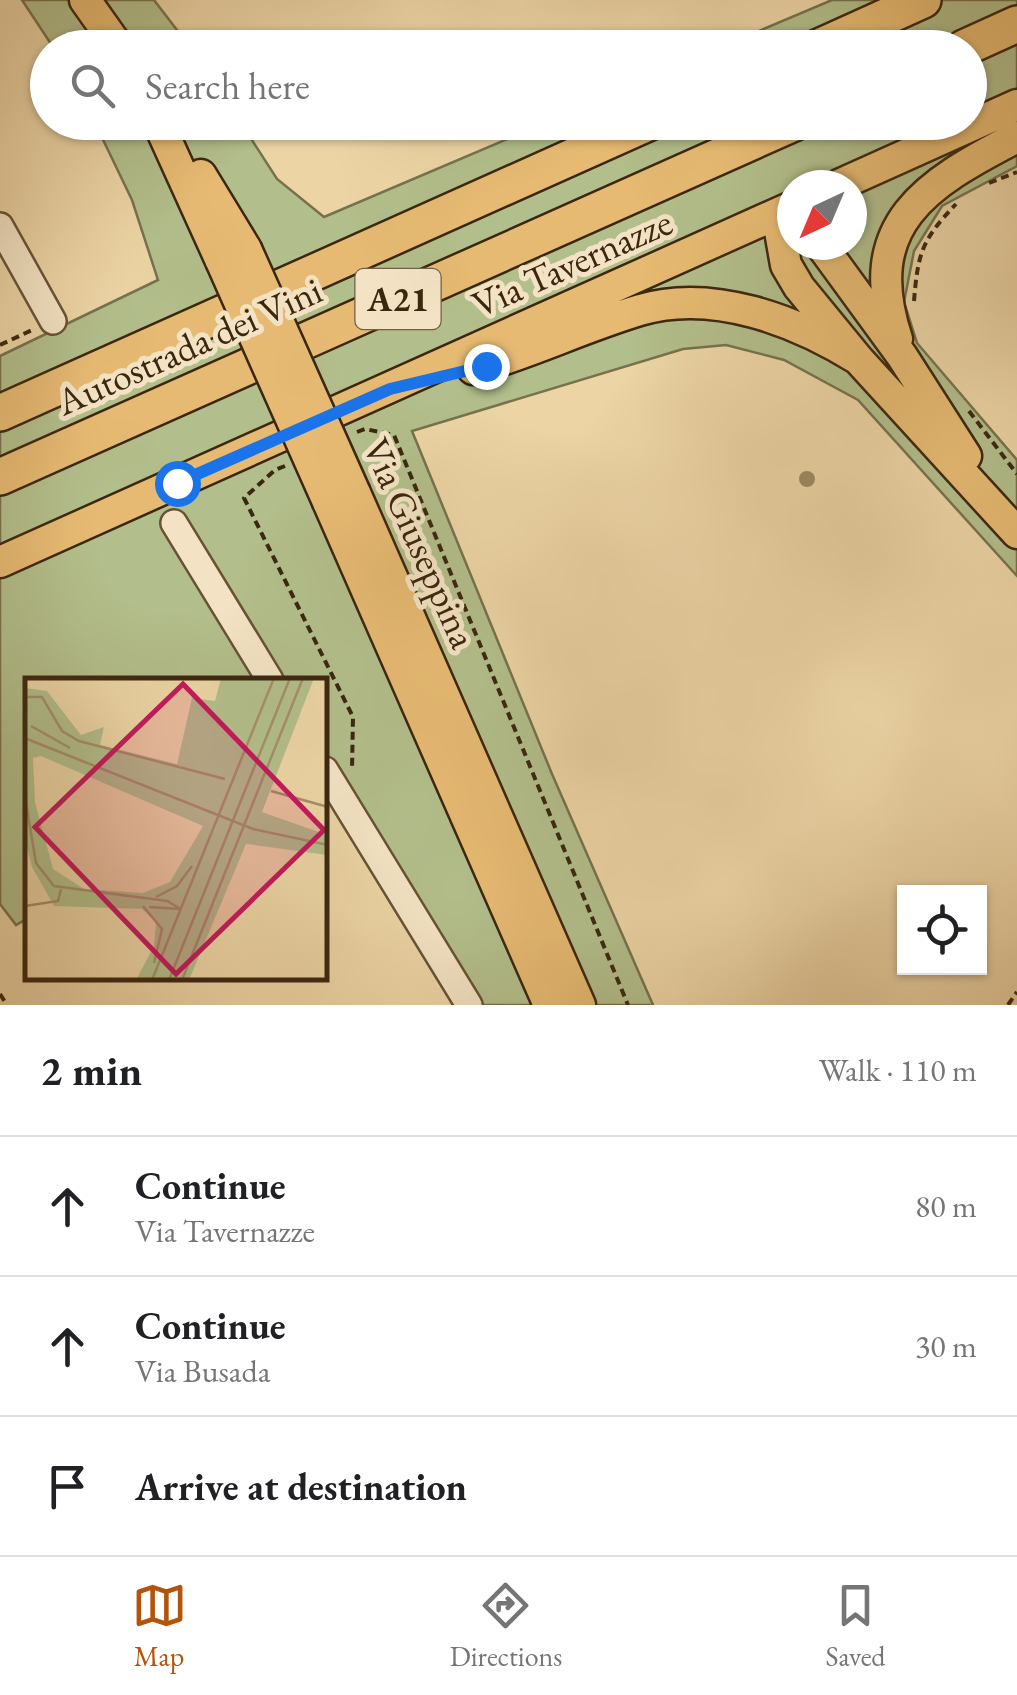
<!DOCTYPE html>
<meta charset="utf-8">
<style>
:root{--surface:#fff;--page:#f6f6f6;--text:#202124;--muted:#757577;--line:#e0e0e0;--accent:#b45309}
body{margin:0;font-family:"EB Garamond",serif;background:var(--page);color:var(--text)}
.controls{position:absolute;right:30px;bottom:30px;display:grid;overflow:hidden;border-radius:0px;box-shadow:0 2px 8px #0004}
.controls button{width:90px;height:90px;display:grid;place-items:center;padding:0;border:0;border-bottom:2px solid var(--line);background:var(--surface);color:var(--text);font:50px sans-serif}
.compass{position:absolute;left:777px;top:170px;width:90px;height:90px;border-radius:50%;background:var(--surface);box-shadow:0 2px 8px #0004;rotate:224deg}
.stop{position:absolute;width:30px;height:30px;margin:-22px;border:8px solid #1a73e8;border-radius:50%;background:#fff}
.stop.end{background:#1a73e8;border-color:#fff;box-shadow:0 2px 10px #0008}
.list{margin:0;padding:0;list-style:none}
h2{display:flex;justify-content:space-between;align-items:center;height:130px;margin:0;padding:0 40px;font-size:42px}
h2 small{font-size:32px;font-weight:400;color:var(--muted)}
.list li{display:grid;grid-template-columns:65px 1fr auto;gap:30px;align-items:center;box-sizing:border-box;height:140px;padding:0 40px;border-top:2px solid var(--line)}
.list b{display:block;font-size:38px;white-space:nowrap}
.list p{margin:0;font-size:32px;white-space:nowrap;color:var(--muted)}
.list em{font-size:32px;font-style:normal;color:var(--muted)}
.icon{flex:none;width:55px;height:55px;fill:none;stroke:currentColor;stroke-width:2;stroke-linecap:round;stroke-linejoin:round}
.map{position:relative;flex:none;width:1017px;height:1005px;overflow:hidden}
.search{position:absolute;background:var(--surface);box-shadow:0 2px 8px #0004;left:30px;right:30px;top:30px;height:110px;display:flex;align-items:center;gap:25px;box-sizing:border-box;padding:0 35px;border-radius:55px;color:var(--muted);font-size:38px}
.sheet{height:550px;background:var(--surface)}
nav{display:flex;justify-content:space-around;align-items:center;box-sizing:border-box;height:140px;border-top:2px solid var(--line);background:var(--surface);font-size:28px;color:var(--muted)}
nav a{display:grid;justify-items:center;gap:5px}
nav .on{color:var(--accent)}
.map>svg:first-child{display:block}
.green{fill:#b2be8b;stroke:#76724d;stroke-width:2.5;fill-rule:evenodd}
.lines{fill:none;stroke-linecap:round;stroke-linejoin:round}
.minor-casing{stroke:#675234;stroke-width:30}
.major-casing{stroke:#3b270f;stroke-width:35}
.highway-casing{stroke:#3b270f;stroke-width:40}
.path{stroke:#3b270f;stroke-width:4;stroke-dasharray:8 5;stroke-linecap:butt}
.minor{stroke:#f3e3c4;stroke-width:25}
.major{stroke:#e6ba72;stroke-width:30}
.highway{stroke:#e6ba72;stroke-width:35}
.major-bridge-casing{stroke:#3b270f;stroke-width:35;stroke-linecap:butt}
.major-bridge{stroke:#e6ba72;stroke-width:30}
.tree{fill:#9b8a64}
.route{stroke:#1a73e8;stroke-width:12}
.labels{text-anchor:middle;stroke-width:10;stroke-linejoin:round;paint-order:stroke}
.shield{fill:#f3e3c4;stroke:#725f45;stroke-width:2.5}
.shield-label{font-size:35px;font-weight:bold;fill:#3b270f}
.street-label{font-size:38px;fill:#3b270f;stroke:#f3e3c4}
.inset-road{fill:none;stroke:#a58f69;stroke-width:2.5}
.view{fill:#c2185b;fill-opacity:0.15;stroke:#c2185b;stroke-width:5}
.inset-edge{fill:none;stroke:#3b270f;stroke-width:5}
</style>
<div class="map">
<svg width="1017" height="1005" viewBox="0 0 1017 1005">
<rect width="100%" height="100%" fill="#ecd4a5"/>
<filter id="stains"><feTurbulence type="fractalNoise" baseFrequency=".002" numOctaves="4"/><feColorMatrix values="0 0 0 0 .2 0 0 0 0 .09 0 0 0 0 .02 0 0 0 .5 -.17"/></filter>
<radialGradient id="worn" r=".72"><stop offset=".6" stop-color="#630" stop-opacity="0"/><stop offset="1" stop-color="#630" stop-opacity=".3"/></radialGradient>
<!-- green -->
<path class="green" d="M22,0H154L190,47H53Z
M832,0H1017V166L942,206L914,251L904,302L917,343L1017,460V576L858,400L784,360L726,345L683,349L412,431L552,774L653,1005H466L325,778V680H28V918L16,925L0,904V356L158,280L132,200L95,123H241L277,179L324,217L545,123L970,122V48L721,47ZM792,185H852V245H792Z"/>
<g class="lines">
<!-- minor casing -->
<g class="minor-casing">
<path id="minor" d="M0,226L53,321
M174,523L270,680
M325,770L469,1005"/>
</g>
<!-- major casing -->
<g class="major-casing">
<path id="major" d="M85,0L119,48
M158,122L221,261
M201,175L246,249
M839,185L1017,105
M777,214L786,265L799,287L858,359L1017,533
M821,245L902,356L966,456
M897,339C859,224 926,184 1017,137
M473,369C530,353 583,327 640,310C713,288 797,321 858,359
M355,493L580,1005
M328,502L549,1005
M0,562L792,207"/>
</g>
<!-- highway casing -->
<g class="highway-casing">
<path id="highway" d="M817,48L923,0
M964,48L1017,24
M0,413L650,122
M0,477L796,122"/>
</g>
<!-- path -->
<path class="path" d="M989,183L1017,172
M914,301C918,252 922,240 956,204
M0,345L32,330
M969,411L1017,474
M357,432L365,429L394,435L628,1005
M285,466L275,470L244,498L353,717L352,770
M0,994L7,1005
M1008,1005L1017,992"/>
<!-- minor -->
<use href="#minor" class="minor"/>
<!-- major -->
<use href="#major" class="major"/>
<!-- highway -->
<use href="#highway" class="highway"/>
<!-- major-bridge casing -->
<g class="major-bridge-casing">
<path id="major-bridge" d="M246,249L355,493
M221,261L328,502"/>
</g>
<!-- major-bridge -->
<use href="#major-bridge" class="major-bridge"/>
</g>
<!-- trees -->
<circle class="tree" cx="807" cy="479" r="8"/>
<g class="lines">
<!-- route -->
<path class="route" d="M177,483L390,389L486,366"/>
</g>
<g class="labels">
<!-- shield labels -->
<rect class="shield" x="355.5" y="269" width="85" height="60" rx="8"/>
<g class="shield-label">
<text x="398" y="311">A21</text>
</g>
<!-- street labels -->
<g class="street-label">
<text transform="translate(572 263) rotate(-24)" y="13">Via Tavernazze</text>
<text transform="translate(189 346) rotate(-24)" y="13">Autostrada dei Vini</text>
<text transform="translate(420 543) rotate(66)" y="13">Via Giuseppina</text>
</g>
</g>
<!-- overview -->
<g transform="translate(25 678)">
<rect width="302" height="302" fill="#ecd4a5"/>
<path d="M196,0H289L237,134L302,157V177L221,166L164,302H111L129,268L131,244L117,231L29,228L7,189L0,161V10L22,13L56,57L79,49L75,67L152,86L167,20L190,23ZM16,78L178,148L145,204L118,215L59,211L28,191L10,124L8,80Z" fill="#b2be8b" fill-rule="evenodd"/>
<path class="inset-road" d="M0,19H17L37,53L54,63L200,101M6,48L45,70M2,61L228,151L303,167M246,113L303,129M0,119L11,185L29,208L142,223L156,231M131,219L152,208L167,188M0,228L33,223L36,211M118,228L137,251L129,285M124,229L156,231M127,302L249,0M144,302L265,0M157,302L278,0"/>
<path class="view" d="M158,6L299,152L151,296L10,149Z"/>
<rect width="302" height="302" class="inset-edge"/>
</g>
<rect width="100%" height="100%" filter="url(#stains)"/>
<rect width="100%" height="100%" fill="url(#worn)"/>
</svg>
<div class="controls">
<button><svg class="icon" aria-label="locate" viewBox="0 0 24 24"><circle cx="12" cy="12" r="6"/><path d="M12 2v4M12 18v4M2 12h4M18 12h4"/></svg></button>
</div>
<svg class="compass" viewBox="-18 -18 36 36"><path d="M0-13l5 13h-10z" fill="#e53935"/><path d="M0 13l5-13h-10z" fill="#757577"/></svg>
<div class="stop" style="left:177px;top:483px"></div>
<div class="stop end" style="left:486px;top:366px"></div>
<div class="search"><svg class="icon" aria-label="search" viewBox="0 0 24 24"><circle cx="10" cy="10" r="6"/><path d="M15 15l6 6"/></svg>Search here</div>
</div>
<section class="sheet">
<h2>2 min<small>Walk · 110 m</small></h2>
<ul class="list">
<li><svg class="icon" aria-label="ahead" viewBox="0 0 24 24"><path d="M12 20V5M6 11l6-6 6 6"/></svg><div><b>Continue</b><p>Via Tavernazze</p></div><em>80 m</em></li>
<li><svg class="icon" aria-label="ahead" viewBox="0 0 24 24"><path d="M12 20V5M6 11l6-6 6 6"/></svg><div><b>Continue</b><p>Via Busada</p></div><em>30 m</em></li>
<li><svg class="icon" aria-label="arrive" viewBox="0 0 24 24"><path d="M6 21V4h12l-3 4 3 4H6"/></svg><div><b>Arrive at destination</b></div></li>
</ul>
</section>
<nav>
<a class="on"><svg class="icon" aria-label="map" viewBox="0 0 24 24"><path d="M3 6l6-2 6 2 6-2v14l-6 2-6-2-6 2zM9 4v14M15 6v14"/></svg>Map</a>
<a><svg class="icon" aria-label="directions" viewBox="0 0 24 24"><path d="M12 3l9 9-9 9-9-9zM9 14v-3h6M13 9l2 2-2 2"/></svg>Directions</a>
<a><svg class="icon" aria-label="saved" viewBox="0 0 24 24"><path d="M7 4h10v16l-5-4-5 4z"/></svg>Saved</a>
</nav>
